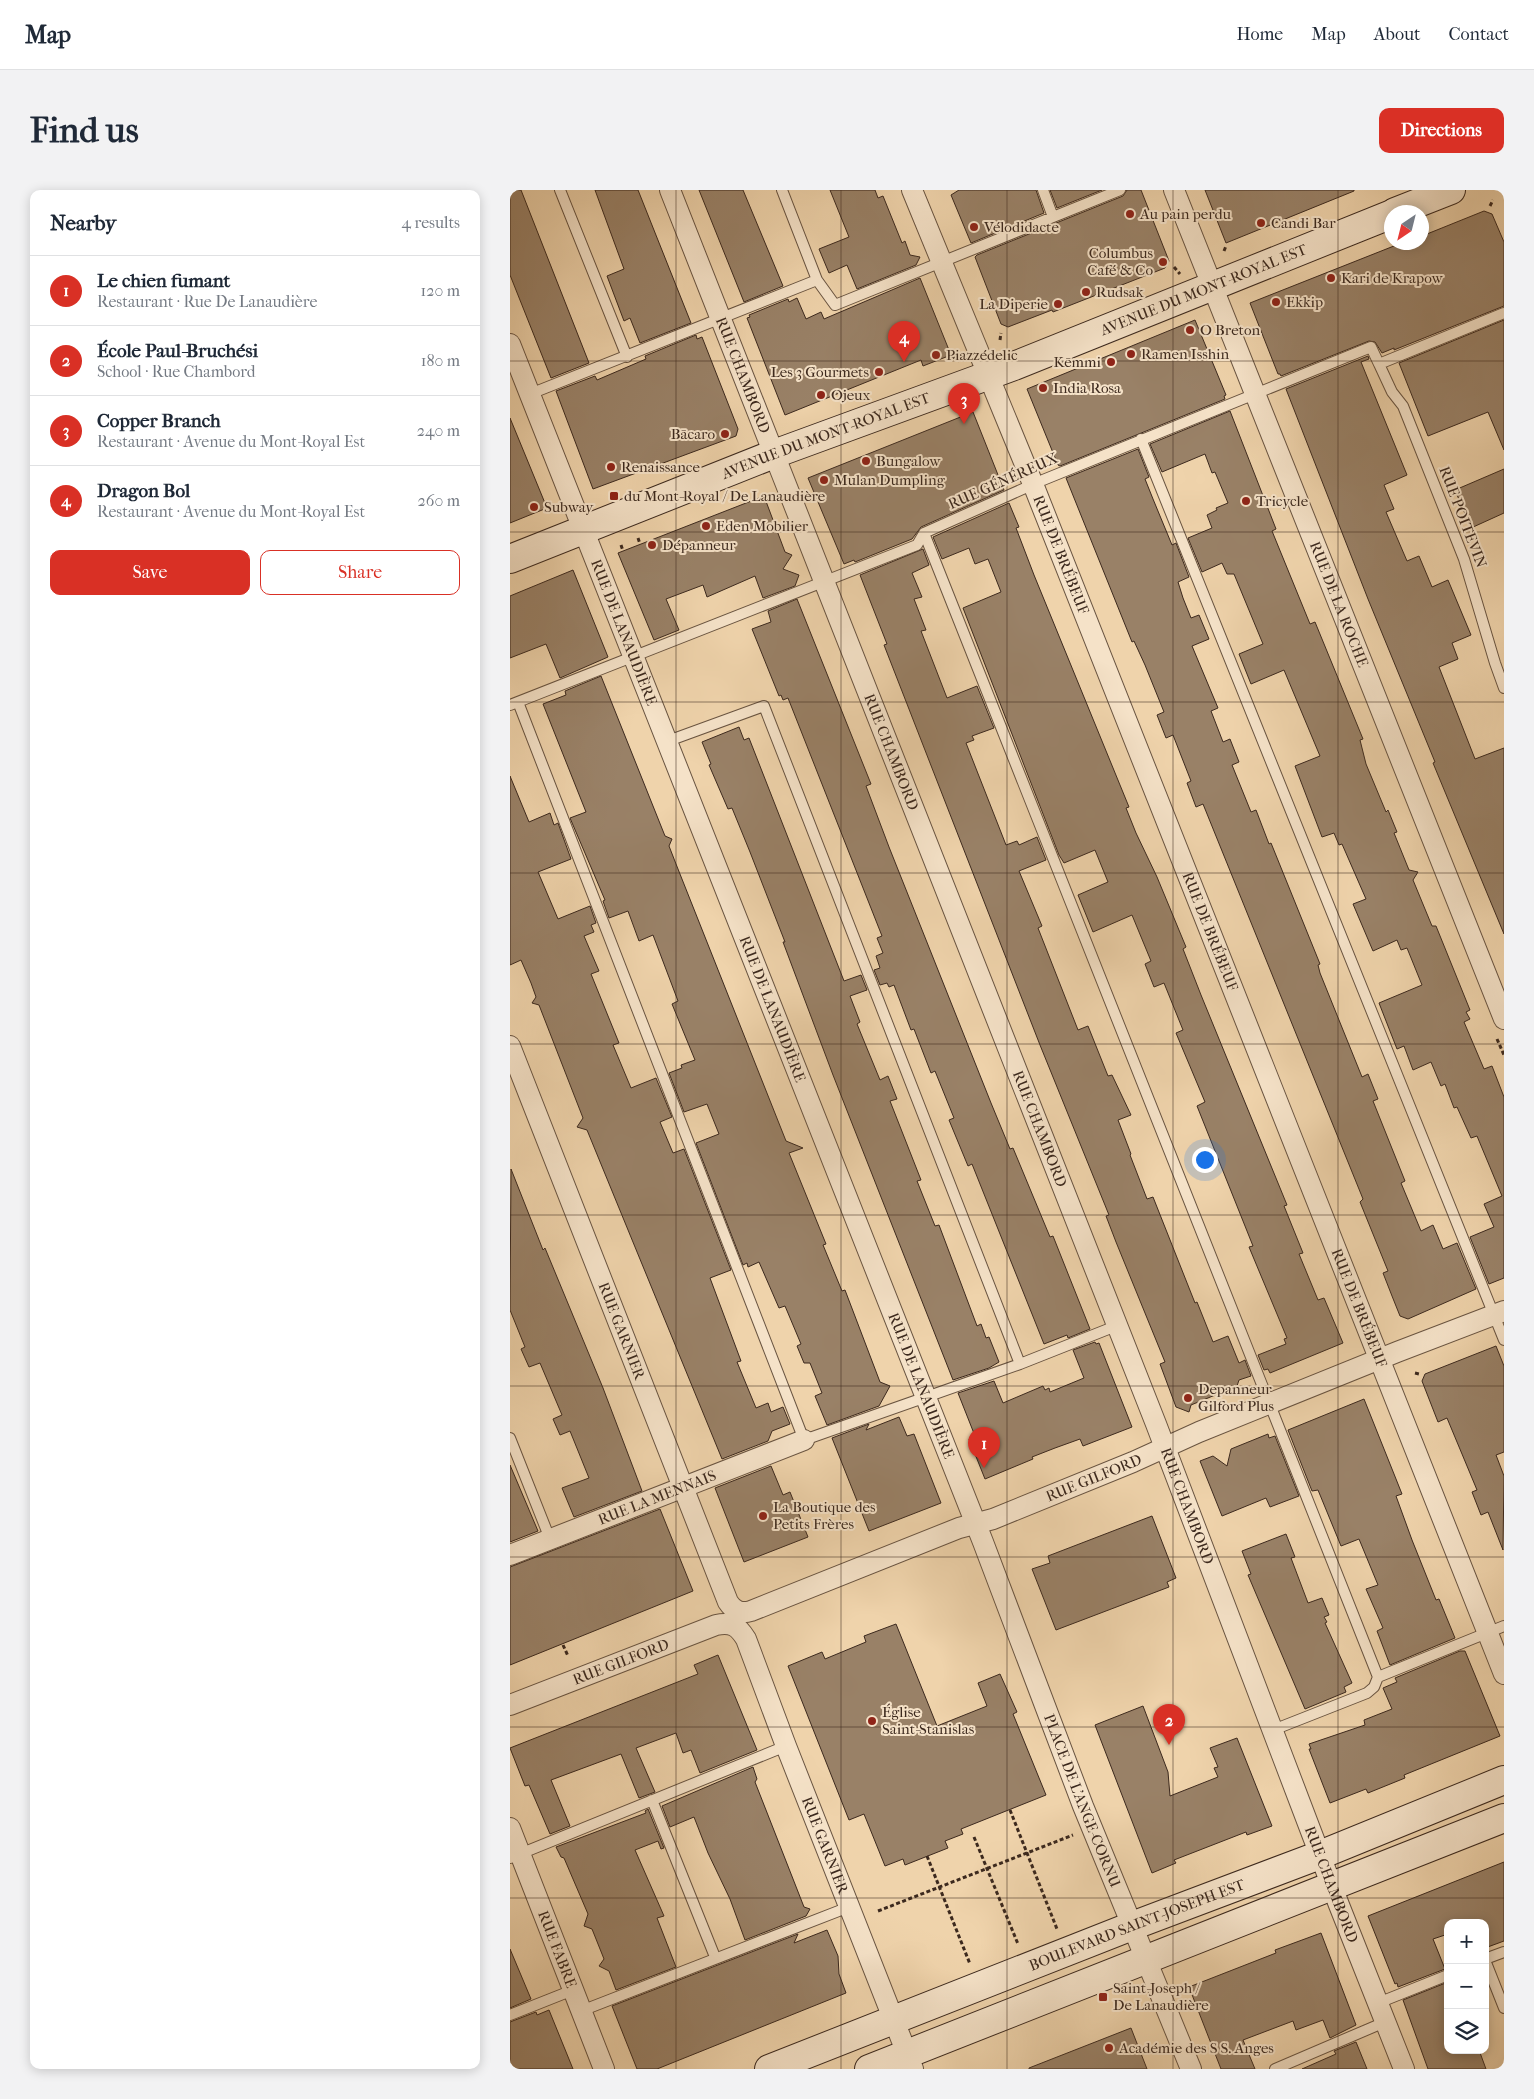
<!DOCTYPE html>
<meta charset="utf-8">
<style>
:root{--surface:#fff;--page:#f2f2f3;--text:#1f2937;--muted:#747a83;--line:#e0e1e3;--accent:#d93025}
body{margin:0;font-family:"IM FELL French Canon",serif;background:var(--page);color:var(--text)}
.controls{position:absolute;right:15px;bottom:15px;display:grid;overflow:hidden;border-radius:10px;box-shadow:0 2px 12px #0003}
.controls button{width:45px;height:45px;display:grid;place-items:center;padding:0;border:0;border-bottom:1px solid var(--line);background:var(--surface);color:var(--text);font:25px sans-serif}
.compass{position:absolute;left:874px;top:15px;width:45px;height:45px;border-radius:50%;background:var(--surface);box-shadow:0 2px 12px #0003;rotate:215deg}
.you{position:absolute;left:694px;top:969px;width:18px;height:18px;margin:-12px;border:4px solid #fff;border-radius:50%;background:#1a73e8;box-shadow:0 0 0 8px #1a73e833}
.badge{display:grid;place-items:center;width:32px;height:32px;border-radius:50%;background:var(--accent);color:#fff;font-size:16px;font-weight:700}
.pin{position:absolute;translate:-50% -41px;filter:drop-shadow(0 1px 2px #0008)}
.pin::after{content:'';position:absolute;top:26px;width:18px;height:15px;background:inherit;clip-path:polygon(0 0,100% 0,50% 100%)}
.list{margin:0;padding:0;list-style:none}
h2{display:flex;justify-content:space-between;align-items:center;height:65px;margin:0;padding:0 20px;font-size:21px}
h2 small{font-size:16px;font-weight:400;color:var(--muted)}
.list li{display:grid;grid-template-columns:32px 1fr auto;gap:15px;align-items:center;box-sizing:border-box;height:70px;padding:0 20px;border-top:1px solid var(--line)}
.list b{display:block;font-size:19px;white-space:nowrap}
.list p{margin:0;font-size:16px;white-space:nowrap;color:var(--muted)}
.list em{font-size:16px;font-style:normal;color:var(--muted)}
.actions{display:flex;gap:10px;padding:15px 20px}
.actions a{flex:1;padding:11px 0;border:1px solid var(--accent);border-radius:10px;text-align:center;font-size:18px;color:var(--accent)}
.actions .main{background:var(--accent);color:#fff}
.icon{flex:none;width:28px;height:28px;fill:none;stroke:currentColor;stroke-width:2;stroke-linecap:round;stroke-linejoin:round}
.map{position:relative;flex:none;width:994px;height:1879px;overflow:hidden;border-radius:10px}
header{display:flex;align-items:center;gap:30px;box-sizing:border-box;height:70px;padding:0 25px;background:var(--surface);border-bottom:1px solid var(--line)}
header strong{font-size:24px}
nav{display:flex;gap:28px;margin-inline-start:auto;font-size:18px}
.intro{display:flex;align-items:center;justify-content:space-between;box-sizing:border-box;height:120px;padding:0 30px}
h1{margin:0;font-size:35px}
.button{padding:12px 22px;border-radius:10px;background:var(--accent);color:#fff;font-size:18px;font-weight:700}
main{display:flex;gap:30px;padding:0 30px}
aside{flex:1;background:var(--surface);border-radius:10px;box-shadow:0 2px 12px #0003}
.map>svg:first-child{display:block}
.building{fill:#998167;stroke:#3c291e}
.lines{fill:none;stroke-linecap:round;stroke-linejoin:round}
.lane-casing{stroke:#695441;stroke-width:12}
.street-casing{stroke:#695441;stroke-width:22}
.secondary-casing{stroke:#3c291e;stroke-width:30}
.path{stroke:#3c291e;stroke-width:3;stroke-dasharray:4 2.5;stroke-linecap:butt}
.lane{stroke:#f5e2c8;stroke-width:10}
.street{stroke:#f5e2c8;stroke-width:20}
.secondary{stroke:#f5e2c8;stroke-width:28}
.grid{fill:none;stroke:#3c291e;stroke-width:1;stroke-opacity:0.55}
.poi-dot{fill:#8f2418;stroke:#f5e2c8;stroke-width:2}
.labels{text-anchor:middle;stroke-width:4;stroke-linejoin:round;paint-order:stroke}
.poi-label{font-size:15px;fill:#3c291e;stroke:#f5e2c8;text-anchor:start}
.street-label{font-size:15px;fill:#3c291e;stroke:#f5e2c8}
</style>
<header>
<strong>Map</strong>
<nav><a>Home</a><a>Map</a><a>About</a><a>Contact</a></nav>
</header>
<div class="intro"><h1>Find us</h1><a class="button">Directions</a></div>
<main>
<aside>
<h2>Nearby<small>4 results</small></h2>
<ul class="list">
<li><span class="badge">1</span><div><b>Le chien fumant</b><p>Restaurant · Rue De Lanaudière</p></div><em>120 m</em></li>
<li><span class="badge">2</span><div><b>École Paul-Bruchési</b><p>School · Rue Chambord</p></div><em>180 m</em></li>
<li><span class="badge">3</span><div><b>Copper Branch</b><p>Restaurant · Avenue du Mont-Royal Est</p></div><em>240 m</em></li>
<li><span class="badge">4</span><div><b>Dragon Bol</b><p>Restaurant · Avenue du Mont-Royal Est</p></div><em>260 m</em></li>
</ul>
<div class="actions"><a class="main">Save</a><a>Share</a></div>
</aside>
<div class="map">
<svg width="994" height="1879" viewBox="0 0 994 1879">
<rect width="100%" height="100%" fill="#efd3ab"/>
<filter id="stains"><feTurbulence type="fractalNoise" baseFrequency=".004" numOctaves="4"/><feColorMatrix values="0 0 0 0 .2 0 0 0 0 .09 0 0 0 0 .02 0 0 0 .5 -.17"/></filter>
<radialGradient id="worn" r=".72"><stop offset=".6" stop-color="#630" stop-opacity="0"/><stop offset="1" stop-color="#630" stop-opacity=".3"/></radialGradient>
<!-- building -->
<path class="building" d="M0,0H11L79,173L41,188L0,85Z
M85,0H128L181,133L130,153L120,128L114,131L97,86L114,79Z
M189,0H233L273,96L234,112Z
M320,0H365L368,8L373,6L392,53L395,51L400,65L410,67L406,75L347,99L337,75L319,83L309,59L339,47Z
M449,0H526L534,23L461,53L441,5Z
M540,0H592L547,18Z
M617,0H631L659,71L655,78L543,122L542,120L498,137L491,134L465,67L467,65L613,6Z
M695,0H844V1L716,53Z
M974,21L982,24L994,52V116L884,160V158L872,163L865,152L859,151L771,186L770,184H768L740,113L894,52H912V46Z
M410,88L441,165L413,176L411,170L275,225L237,128L240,127L239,125L278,109L279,112L287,108L296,129L311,122L314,129Z
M685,130L716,205L714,206L715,209L550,276L548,275L517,199Z
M994,130V260L978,222L918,246L889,173Z
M186,145L187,149L192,147L228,239L226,246L83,299L46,201L85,186L87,190L136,169L135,166Z
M858,166L859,169L851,172L897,285L874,295L884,319L876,322L897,371L909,366L922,397L938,390L961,445L942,453L948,469L929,477L965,569L994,558V744L923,573L925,572L858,409L776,199Z
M720,221L766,339L762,341L800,434L805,432L853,549L850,550L856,574L876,622L878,620L887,642L884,643L899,680L908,682L903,690L922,736H926L960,820L956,822L960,829L954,832L974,879L982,876L994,907V1088L979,1094L960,1047L984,1037L974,1014L992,1006L967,946L961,948L947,917L944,918L935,894L931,896L921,872L903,880L894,856L887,859L869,813L912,795L897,758L891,760L887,750L863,761L843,714L856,709L832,654L829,655L824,643L812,647L785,576L810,566L774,480L741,494L729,464L753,454L724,384H717L712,373L692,382L678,348L702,338L697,325L707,320L706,318L718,313L705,282L702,283L695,264L652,282L640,254Z
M463,222L494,300L411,337L402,349L345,372L344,370L334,374L298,288Z
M0,228L37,318L0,333Z
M628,259L639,287L635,289L643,309L662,355L666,353L679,387L668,392L673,408L681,428L689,425L699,449L682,456L708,518L701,521L713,552L720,549L729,572L722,575L741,622L746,620L759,654L761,653L810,774L808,775L810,783L852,887L858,884L868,909L863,911L895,991L891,993L911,1041L923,1035L933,1059L947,1053L966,1099L898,1129L890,1126L882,1106L873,1083L878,1081L850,1012L853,1009L693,614L686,617L677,593L681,591L663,545L656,548L647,525L654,522L635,475L624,451L622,452L556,288Z
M994,279V323L961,338L945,300Z
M254,306L275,362L282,365L273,379L289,385L285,396L253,408L245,386L197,407L193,395L156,409L169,440L144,450L108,363Z
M499,313L509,337L506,338L524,385L619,617L616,618L626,643L647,687L676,757L673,759L691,805L777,1015L774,1016L793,1063L789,1064L808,1110L814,1108L833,1153L760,1183L758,1179L754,1180L748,1165L776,1154L774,1149L777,1148L739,1057L743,1056L687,916L695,912L666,843L673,840L654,793L644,797L635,774L641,771L622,725L583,742L568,705L598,692L585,660L554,673L549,665L453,418L491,402L478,369L465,374L459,358L432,369L423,347Z
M413,359L419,375L402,383L412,407L404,409L416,440L411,441L437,508L467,496L484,538L462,546L464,550L456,553L496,655L507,651L509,655L527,647L536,670L509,681L532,736L528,738L568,840L578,836L598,886L602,885L621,925L608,930L621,964L620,965L637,1009L643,1007L685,1113L687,1112L703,1152L718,1146L729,1173L735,1170L741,1186L729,1190L727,1196L681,1215L679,1222L666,1217L650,1174L655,1172L606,1052L596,1026L599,1025L530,855L374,455L377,454L350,385Z
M63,380L98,467L50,488L36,454L0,468V406Z
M287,409L361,594L356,596L379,657L481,913L500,959L503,958L540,1047L543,1046L580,1139L558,1148L557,1145L534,1154L462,974L458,976L439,930L444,928L425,881L421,883L404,839L401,840L384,795L379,797L377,793L370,795L364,780L370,778L366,766L373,763L367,748L372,746L278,508L273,510L271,505L269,506L242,439L261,432L258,421Z
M91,486L155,646L162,649L159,656L166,674L276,951L293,958L279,963L316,1054L313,1055L332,1101L335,1100L370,1192L380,1196L369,1216L317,1235L305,1206L312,1203L300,1173H294L287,1156L291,1154L275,1116L269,1118L249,1072L238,1077L237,1073L233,1075L186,953L209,944L197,914L174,922L159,883L172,878L171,875L185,870L162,814L168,811L143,745L129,751L118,721L99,728L93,711L95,710L60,628L76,622L33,514L56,505L55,501Z
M229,537L234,550L239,548L334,791L351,785L357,800L340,806L350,832L347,834L370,890L378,886L387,909L380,911L411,990L407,991L425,1036L429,1035L467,1136L471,1134L476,1148L479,1147L489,1172L479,1178L443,1190L323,885L273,752H275L240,662L222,618L218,619L199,575L201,574L192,552Z
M0,586L19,632L40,623L44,635L48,633L61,669L28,682L48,729L80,716L86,733L81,735L84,742L74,746L89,781L81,784L109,853L103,855L121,898L146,888L162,927L150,932L163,963L174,959L221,1080L200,1088L231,1171L227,1172L246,1218L258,1213L261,1222L273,1217L280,1234L262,1241L258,1251L212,1269L77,940L67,937L73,928L29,815L22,813L26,807L21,793L11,770L0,775Z
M1,979L33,1060L35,1058L93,1198L132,1301L64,1327L52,1298L79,1288L60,1241L50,1245L43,1229L52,1225L30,1173L19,1177L11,1159L15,1157L0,1120Z
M585,1152L586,1154L589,1153L622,1237L573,1256L570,1249L545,1258L522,1267L523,1269L475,1289L459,1249L465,1246L448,1203L484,1191L493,1213L533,1196L535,1200L539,1198L540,1202L574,1188L563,1160Z
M986,1156L994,1176V1262L986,1265L994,1286L993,1360L978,1322L971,1325L962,1302L967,1300L937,1228L928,1232L912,1191L915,1184Z
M854,1209L892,1304L886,1306L902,1350L926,1410L929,1409L945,1448L880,1475L867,1441L873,1438L856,1399L868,1395L849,1349L831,1356L808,1300L802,1301L778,1240Z
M389,1227L397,1246L404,1244L431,1313L359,1341L322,1248L359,1234L356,1240Z
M758,1244L759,1248L765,1246L789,1306L760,1317L756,1308L712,1326L690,1271L703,1266L717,1276L721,1259Z
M0,1275L28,1341L0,1352Z
M261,1276L273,1305L280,1302L298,1347L234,1372L205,1298Z
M150,1319L183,1401L0,1475V1377Z
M642,1326L666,1388L657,1392L659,1397L546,1440L522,1379L540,1373L538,1366Z
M776,1344L785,1367L781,1368L798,1413L812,1408L819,1425L814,1427L817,1432L815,1433L842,1493L834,1497L836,1502L795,1519L738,1385L741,1384L732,1361Z
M386,1434L427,1536L477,1516L468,1493L490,1484L507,1522L503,1524L536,1605L451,1639L453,1644L435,1651L438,1658L395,1675L393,1669L375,1676L354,1624L339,1630L278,1476L312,1462L315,1469L356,1452L354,1446Z
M950,1461H955L990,1546L894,1585L895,1588L858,1603L856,1599L820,1613L799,1559H801L799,1554L855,1535L854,1530L882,1519L873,1498L887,1492L885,1488Z
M208,1465L247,1560L190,1583L181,1560L173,1563L166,1543L126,1558L145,1602L129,1608L111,1564L41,1590L60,1636L40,1644L19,1595L15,1596L0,1558L188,1484L184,1475Z
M633,1516L658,1582L660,1606L708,1587L704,1578L708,1577L700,1558L727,1548L762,1636L737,1645L736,1642L664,1670L666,1673L642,1683L585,1535Z
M243,1577L247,1589L245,1592L294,1717L300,1719L296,1726L235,1750L220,1709L198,1663L184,1627L160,1637L152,1616Z
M138,1619L154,1658L151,1659L148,1651L125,1660L154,1726L147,1728L166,1777L106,1800L99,1781L89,1776L94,1769L82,1739L74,1736L78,1724L54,1668L51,1667L46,1657L136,1623L135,1621Z
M994,1672V1751L975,1758V1733H938V1744L923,1749L935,1779L888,1797L887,1793L885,1794L858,1726Z
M317,1740L328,1766L329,1784L336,1803L147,1879H127L102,1816L288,1744L284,1753Z
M811,1743L846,1835L820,1848L813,1830L786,1840L783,1831L733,1850L745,1879H711L679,1797L766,1763L765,1760Z
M0,1759L21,1809L0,1818Z
M938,1792V1860H969L976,1879H918L893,1810Z
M39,1820L63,1879H0V1832L26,1822L27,1825Z
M621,1838L637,1879H519V1878Z
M846,1852L857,1879H792L826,1864L824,1861Z"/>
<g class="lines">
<!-- lane casing -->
<g class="lane-casing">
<path id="lane" d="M50,0L117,167
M272,0L307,90L325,115L610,0
M533,0L543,27
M869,174L882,202L893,216L954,369L985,473L994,498
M20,204L307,90
M631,249L994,1150
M414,343L868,1487L864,1497L857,1503L763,1540
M8,512L294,1250L510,1174L606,1136
M0,515L407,355L414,343L533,290L861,157L869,174L994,123
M158,551L254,516L510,1174
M0,1248L40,1349
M868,1487L994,1436
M142,1610L205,1767
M0,1668L276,1556
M975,1769L994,1762
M975,1770L994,1818
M868,1813L938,1785
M71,1821L339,1717
M0,1825L63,1800
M765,1879L875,1832"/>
</g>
<!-- street casing -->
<g class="street-casing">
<g id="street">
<path id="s1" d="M160,0L646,1234L829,1715L894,1879"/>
<path id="s2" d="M402,0L523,294L994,1484"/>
<path id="s3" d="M664,0L994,829"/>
<path id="s4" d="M0,154L473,1352L573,1616L681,1879"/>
<path id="s5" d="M0,856L218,1412C224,1421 231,1424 241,1421L449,1338L483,1329L623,1272L689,1242L887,1162L994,1121"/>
<path id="s6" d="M0,1365L294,1250"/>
<path id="s7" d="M0,1515L206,1435C222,1432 228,1436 236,1449L276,1556L403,1879"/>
<path id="s8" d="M0,1638L94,1879"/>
</g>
</g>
<!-- secondary casing -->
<g class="secondary-casing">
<g id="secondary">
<path d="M885,22L941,0"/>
<path id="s9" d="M0,369L264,264L504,176L882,24"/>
<path id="s10" d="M259,1879L622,1736L810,1665L994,1590"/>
<path d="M359,1879L994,1628"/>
</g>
</g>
<!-- path -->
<path class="path" d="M980,16L983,10
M714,61L716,56
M664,77L670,84
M490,150L491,143
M442,166L449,171
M128,348L130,354
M111,355L113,361
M987,849L994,865
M905,1183L909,1184
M53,1455L58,1466
M500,1620L547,1739
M464,1647L508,1754
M417,1666L460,1774
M368,1721L563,1645"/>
<!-- lane -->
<use href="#lane" class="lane"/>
<!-- street -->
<use href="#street" class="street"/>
<!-- secondary -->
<use href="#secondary" class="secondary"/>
</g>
<!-- grid -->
<path class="grid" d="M166,0V1879M331,0V1879M497,0V1879M663,0V1879M828,0V1879M0,171H994M0,342H994M0,512H994M0,683H994M0,854H994M0,1025H994M0,1196H994M0,1367H994M0,1537H994M0,1708H994"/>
<!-- markers -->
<g class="poi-dot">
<circle cx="620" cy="24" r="5"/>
<circle cx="751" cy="33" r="5"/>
<circle cx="464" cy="37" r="5"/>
<circle cx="653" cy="72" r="5"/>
<circle cx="821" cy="88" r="5"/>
<circle cx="576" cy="102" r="5"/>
<circle cx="766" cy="112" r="5"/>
<circle cx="548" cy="114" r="5"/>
<circle cx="680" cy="140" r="5"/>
<circle cx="621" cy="164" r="5"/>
<circle cx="426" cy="165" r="5"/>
<circle cx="601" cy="172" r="5"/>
<circle cx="369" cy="182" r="5"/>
<circle cx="533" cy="198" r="5"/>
<circle cx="311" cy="205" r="5"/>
<circle cx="215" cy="244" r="5"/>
<circle cx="356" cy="271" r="5"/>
<circle cx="101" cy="277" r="5"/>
<circle cx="314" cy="290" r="5"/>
<rect x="99" y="301" width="10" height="10" rx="2.5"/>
<circle cx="736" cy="311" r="5"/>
<circle cx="24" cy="317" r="5"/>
<circle cx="196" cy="336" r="5"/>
<circle cx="142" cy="355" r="5"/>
<circle cx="678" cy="1208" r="5"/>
<circle cx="253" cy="1326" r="5"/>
<circle cx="362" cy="1531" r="5"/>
<rect x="588" y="1802" width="10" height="10" rx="2.5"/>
<circle cx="599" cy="1858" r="5"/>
</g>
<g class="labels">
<!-- poi labels -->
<g class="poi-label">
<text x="630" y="29">Au pain perdu</text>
<text x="761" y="38">Candi Bar</text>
<text x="474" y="42">Vélodidacte</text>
<text x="643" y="68" text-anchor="end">Columbus<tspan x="643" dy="17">Café &amp; Co</tspan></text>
<text x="831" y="93">Kari de Krapow</text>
<text x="586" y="107">Rudsak</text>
<text x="776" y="117">Ekkip</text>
<text x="538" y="119" text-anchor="end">La Diperie</text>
<text x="690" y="145">O Breton</text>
<text x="631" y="169">Ramen Isshin</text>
<text x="436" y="170">Piazzédelic</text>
<text x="591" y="177" text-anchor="end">Kēmmi</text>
<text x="359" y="187" text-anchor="end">Les 3 Gourmets</text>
<text x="543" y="203">India Rosa</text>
<text x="321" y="210">Ojeux</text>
<text x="205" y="249" text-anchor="end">Bācaro</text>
<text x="366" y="276">Bungalow</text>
<text x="111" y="282">Renaissance</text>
<text x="324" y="295">Mulan Dumpling</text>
<text x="114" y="311">du Mont-Royal / De Lanaudière</text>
<text x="746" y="316">Tricycle</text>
<text x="34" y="322">Subway</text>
<text x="206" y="341">Eden Mobilier</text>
<text x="152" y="360">Dépanneur</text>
<text x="688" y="1204">Depanneur<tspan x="688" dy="17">Gilford Plus</tspan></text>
<text x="263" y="1322">La Boutique des<tspan x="263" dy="17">Petits Frères</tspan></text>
<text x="372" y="1527">Église<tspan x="372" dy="17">Saint-Stanislas</tspan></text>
<text x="603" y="1803">Saint-Joseph /<tspan x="603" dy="17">De Lanaudière</tspan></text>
<text x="609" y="1863">Académie des S S. Anges</text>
</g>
<!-- street labels -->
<g class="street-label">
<text dy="5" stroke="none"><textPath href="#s9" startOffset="744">AVENUE DU MONT-ROYAL EST</textPath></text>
<text dy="5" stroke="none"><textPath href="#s1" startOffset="199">RUE CHAMBORD</textPath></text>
<text dy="5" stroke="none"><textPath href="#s9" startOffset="339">AVENUE DU MONT-ROYAL EST</textPath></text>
<text transform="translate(493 291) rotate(-24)" y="5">RUE GÉNÉREUX</text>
<text transform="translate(953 327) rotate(69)" y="5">RUE POITEVIN</text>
<text dy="5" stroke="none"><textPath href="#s2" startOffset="394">RUE DE BRÉBEUF</textPath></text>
<text dy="5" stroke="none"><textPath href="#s3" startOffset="446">RUE DE LA ROCHE</textPath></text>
<text dy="5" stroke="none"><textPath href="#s4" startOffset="310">RUE DE LANAUDIÈRE</textPath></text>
<text dy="5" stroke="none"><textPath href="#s1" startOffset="604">RUE CHAMBORD</textPath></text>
<text dy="5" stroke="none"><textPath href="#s2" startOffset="799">RUE DE BRÉBEUF</textPath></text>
<text dy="5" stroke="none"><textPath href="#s4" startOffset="715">RUE DE LANAUDIÈRE</textPath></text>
<text dy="5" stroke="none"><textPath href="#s1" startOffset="1009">RUE CHAMBORD</textPath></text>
<text dy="5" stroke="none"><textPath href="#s2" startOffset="1204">RUE DE BRÉBEUF</textPath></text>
<text dy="5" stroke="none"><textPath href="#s5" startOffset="306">RUE GARNIER</textPath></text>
<text dy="5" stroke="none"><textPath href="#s4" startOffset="1120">RUE DE LANAUDIÈRE</textPath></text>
<text dy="5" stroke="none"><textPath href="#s5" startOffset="992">RUE GILFORD</textPath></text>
<text dy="5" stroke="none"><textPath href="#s6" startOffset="158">RUE LA MENNAIS</textPath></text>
<text dy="5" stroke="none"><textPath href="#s1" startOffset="1414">RUE CHAMBORD</textPath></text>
<text dy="5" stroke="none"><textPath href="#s7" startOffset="119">RUE GILFORD</textPath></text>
<text dy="5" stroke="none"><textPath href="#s4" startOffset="1565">PLACE DE L'ANGE-CORNU</textPath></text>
<text dy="5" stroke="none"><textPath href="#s7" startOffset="478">RUE GARNIER</textPath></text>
<text dy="5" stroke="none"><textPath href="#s1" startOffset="1819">RUE CHAMBORD</textPath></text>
<text dy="5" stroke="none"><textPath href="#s10" startOffset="395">BOULEVARD SAINT-JOSEPH EST</textPath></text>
<text dy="5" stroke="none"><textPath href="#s8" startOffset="130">RUE FABRE</textPath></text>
</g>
</g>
<rect width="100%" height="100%" filter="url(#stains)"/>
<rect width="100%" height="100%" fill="url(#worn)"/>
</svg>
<div class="controls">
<button>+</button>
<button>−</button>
<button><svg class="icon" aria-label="layers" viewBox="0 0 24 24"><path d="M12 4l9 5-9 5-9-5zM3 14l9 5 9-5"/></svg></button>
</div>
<svg class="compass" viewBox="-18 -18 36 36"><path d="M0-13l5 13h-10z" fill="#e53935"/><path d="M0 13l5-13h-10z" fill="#747a83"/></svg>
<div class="you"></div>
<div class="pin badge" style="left:474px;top:1278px">1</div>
<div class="pin badge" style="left:659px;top:1555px">2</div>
<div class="pin badge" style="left:454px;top:234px">3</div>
<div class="pin badge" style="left:394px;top:172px">4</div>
</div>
</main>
